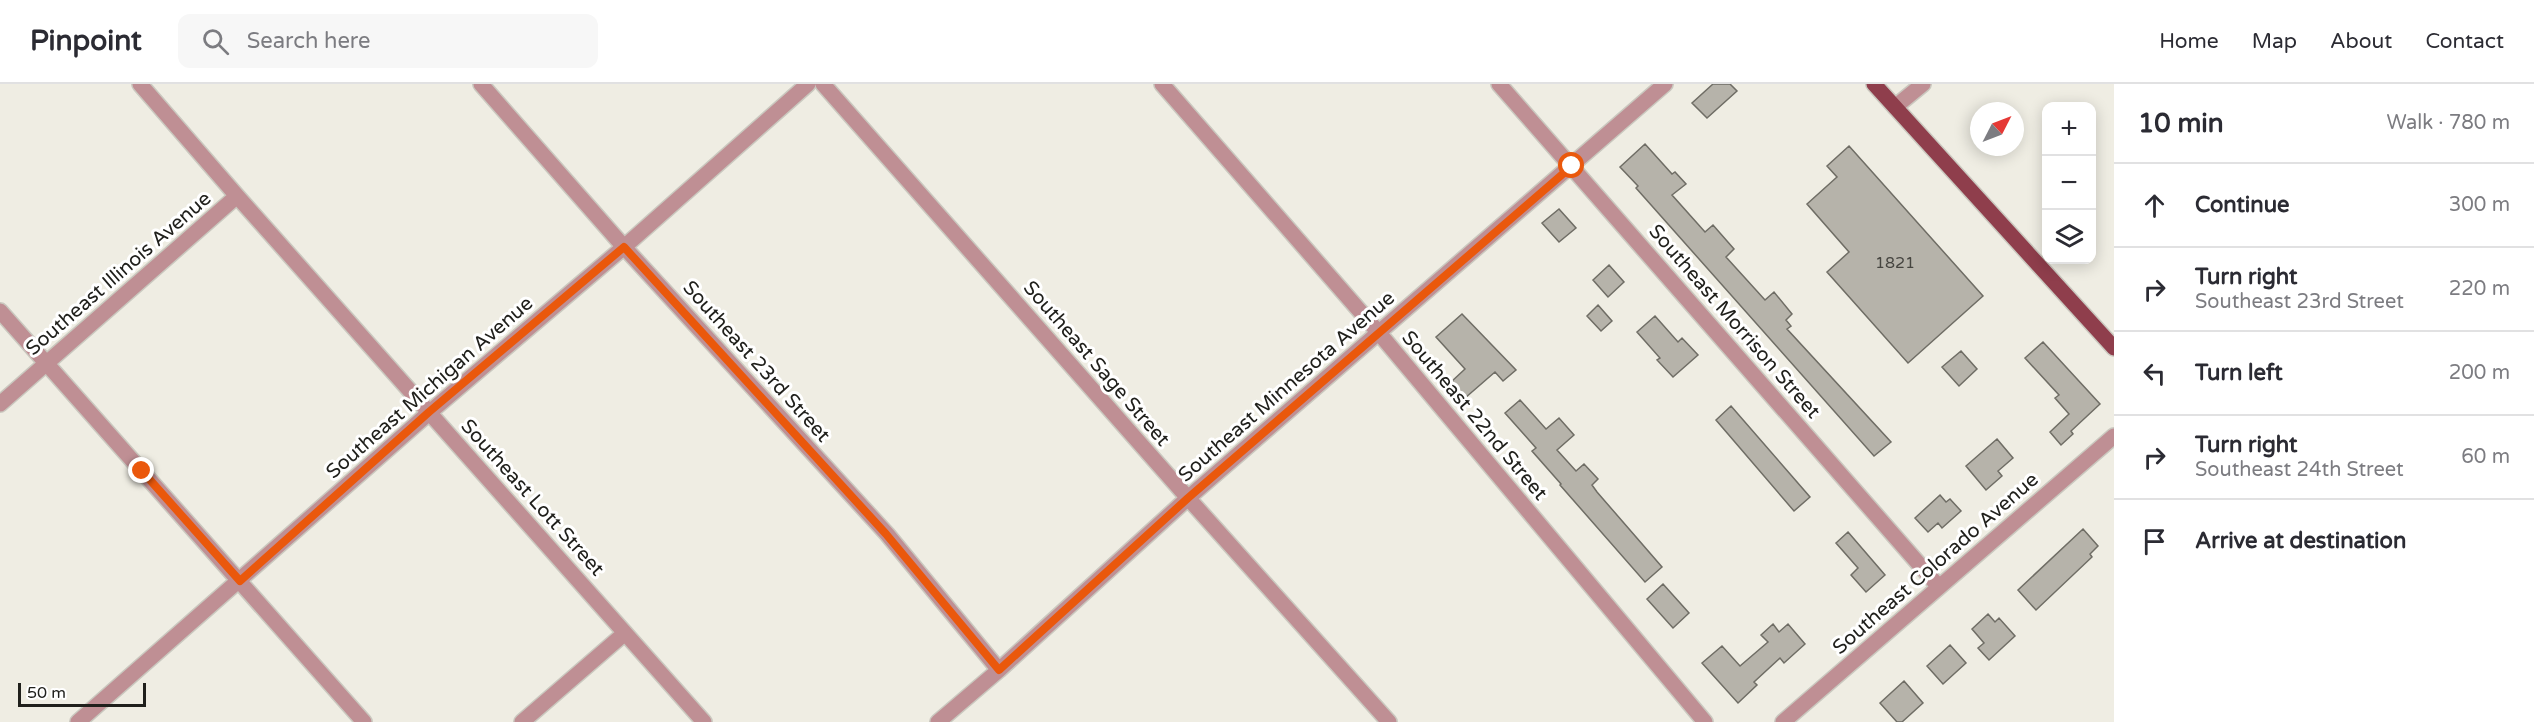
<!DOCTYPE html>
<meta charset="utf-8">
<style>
:root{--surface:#fff;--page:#f7f7f7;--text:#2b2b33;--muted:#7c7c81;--line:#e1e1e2}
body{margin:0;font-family:"Varela Round",sans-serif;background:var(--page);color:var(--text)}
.controls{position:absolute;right:18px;top:18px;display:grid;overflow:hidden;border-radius:12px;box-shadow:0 3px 15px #0003}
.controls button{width:54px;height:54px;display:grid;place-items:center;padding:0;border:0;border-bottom:2px solid var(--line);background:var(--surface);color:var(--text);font:30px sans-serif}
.compass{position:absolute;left:1970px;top:18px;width:54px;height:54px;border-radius:50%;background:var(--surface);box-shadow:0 3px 15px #0003;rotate:48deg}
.scale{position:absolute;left:18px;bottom:15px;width:128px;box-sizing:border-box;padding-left:6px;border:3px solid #20201c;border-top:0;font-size:16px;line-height:21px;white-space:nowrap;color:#20201c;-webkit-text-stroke:4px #fff;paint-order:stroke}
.stop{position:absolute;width:18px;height:18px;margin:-14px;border:4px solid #ea580c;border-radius:50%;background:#fff}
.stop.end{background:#ea580c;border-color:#fff;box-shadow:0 2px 6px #0008}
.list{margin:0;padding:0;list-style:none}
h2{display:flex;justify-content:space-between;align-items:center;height:78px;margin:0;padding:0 24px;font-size:26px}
h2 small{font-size:20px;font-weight:400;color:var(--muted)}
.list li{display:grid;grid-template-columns:39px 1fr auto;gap:18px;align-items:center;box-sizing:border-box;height:84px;padding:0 24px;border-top:2px solid var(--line)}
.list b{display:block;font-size:22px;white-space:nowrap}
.list p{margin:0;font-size:20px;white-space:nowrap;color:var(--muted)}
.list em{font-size:20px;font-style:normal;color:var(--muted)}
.icon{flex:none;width:33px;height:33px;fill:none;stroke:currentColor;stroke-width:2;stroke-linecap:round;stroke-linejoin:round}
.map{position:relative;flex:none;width:2114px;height:638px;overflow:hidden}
header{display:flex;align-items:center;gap:36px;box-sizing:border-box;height:84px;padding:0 30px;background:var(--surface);border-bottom:2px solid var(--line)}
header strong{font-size:28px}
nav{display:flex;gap:33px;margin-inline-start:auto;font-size:21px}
.search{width:420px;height:54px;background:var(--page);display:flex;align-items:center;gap:15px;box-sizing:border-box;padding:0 21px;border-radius:12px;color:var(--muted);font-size:22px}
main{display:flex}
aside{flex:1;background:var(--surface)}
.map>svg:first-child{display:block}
.building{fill:#b6b3aa;stroke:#6f6d65;stroke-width:1.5}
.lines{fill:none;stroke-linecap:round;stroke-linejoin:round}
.minor-casing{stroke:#cac8bf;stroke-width:18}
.major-casing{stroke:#cac8bf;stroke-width:18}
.minor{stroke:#bf8f94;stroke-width:15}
.major{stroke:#8f3e4c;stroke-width:15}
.route{stroke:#ea580c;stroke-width:8}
.labels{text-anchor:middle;stroke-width:6;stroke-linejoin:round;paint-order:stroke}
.number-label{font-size:16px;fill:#464540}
.street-label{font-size:20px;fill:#20201c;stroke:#fff}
</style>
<header>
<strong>Pinpoint</strong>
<div class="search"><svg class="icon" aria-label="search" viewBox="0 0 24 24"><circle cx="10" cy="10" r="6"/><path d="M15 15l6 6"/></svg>Search here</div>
<nav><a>Home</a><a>Map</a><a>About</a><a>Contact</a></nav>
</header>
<main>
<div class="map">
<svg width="2114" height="638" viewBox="0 0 2114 638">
<rect width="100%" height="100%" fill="#efede3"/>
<!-- building -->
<path class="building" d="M1713,0H1730L1737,7L1707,34L1692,19Z
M1645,60L1672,90L1675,88L1686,100L1672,111L1705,148L1713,141L1734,165L1726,173L1765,216L1774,208L1792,230L1786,236L1791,242L1787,245L1891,358L1874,372L1636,104L1638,102L1620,83Z
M1849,62L1983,212L1908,279L1827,188L1849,168L1807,120L1837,93L1827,82Z
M1559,125L1576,144L1559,158L1542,139Z
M1609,181L1624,198L1608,213L1593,196Z
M1598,221L1612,237L1601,247L1587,232Z
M1462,230L1516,286L1503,297L1495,288L1465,314L1451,298L1465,285L1436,253Z
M1655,232L1678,258L1682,254L1698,271L1673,293L1657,276L1660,274L1637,248Z
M2043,258L2100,320L2071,347L2073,350L2061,361L2050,348L2069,330L2055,314L2059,311L2025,274Z
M1961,267L1977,285L1959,302L1942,283Z
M1520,316L1546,345L1559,334L1574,351L1557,366L1576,387L1584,380L1598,395L1592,401L1597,408L1662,483L1645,498L1560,401L1561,400L1532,367L1536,364L1505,329Z
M1731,322L1810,413L1794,427L1716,336Z
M1997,355L2013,374L1998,387L2002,392L1986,406L1966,382Z
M1940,411L1946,418L1950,415L1961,427L1942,444L1938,439L1928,448L1915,434Z
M2083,445L2098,462L2090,470L2092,473L2036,526L2018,506Z
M1848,448L1885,491L1866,508L1851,491L1858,484L1836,459Z
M1663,500L1689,529L1673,544L1647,515Z
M1988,530L1995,538L1999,534L2015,552L1989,576L1978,564L1984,559L1972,545Z
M1773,540L1779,548L1788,540L1805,560L1784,579L1780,574L1754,598L1757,601L1738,619L1702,579L1722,562L1740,582L1768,558L1761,551Z
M1950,561L1966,579L1943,600L1927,582Z
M1904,597L1923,619L1902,638H1897L1880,619Z"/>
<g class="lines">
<!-- minor casing -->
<g class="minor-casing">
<path id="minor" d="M140,0L237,112L704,638
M481,0L624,163L887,450L999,586
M823,0L1188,414L1389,638
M1162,0L1379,249L1705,638
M1499,0L1939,503
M1895,23L1923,0
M0,227L364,638
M0,320L237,112
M78,638L430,328L624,163L808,0
M522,638L625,549
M938,638L999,586L1188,414L1665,0
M1783,638L2114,352"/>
</g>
<!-- major casing -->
<g class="major-casing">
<path id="major" d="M1874,0L2114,264"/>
</g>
<!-- minor -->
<use href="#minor" class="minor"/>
<!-- major -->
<use href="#major" class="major"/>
</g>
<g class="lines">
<!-- route -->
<path class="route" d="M142,387L240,497L429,328L624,163L886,450L999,586L1188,414L1572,82"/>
</g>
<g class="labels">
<!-- number labels -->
<g class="number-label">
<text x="1895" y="184">1821</text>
</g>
<!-- street labels -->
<g class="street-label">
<text transform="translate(118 189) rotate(-41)" y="7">Southeast Illinois Avenue</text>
<text transform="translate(1735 237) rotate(49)" y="7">Southeast Morrison Street</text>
<text transform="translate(757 277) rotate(48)" y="7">Southeast 23rd Street</text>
<text transform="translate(1097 279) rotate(49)" y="7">Southeast Sage Street</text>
<text transform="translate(1286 302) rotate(-41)" y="7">Southeast Minnesota Avenue</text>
<text transform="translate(429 303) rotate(-41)" y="7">Southeast Michigan Avenue</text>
<text transform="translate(1475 331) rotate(50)" y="7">Southeast 22nd Street</text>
<text transform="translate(533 413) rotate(48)" y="7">Southeast Lott Street</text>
<text transform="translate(1935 479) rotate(-41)" y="7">Southeast Colorado Avenue</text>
</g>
</g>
</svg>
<div class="controls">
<button>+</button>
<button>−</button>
<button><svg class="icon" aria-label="layers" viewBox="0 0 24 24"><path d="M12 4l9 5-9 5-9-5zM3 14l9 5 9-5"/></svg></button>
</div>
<svg class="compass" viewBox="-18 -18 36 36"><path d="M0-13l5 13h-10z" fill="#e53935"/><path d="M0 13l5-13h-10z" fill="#7c7c81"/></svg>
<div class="scale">50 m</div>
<div class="stop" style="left:1572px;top:82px"></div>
<div class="stop end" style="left:142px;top:387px"></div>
</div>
<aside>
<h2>10 min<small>Walk · 780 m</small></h2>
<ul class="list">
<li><svg class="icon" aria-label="ahead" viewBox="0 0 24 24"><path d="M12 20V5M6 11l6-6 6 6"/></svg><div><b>Continue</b></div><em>300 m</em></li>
<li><svg class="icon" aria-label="right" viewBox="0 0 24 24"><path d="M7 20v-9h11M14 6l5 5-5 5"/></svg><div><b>Turn right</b><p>Southeast 23rd Street</p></div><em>220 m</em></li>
<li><svg class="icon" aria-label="left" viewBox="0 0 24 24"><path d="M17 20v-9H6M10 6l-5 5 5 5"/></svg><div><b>Turn left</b></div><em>200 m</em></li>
<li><svg class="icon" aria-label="right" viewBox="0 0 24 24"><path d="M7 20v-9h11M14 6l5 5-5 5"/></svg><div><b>Turn right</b><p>Southeast 24th Street</p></div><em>60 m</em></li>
<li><svg class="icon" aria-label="arrive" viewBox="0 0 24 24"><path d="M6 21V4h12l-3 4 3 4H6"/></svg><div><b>Arrive at destination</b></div></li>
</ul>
</aside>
</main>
